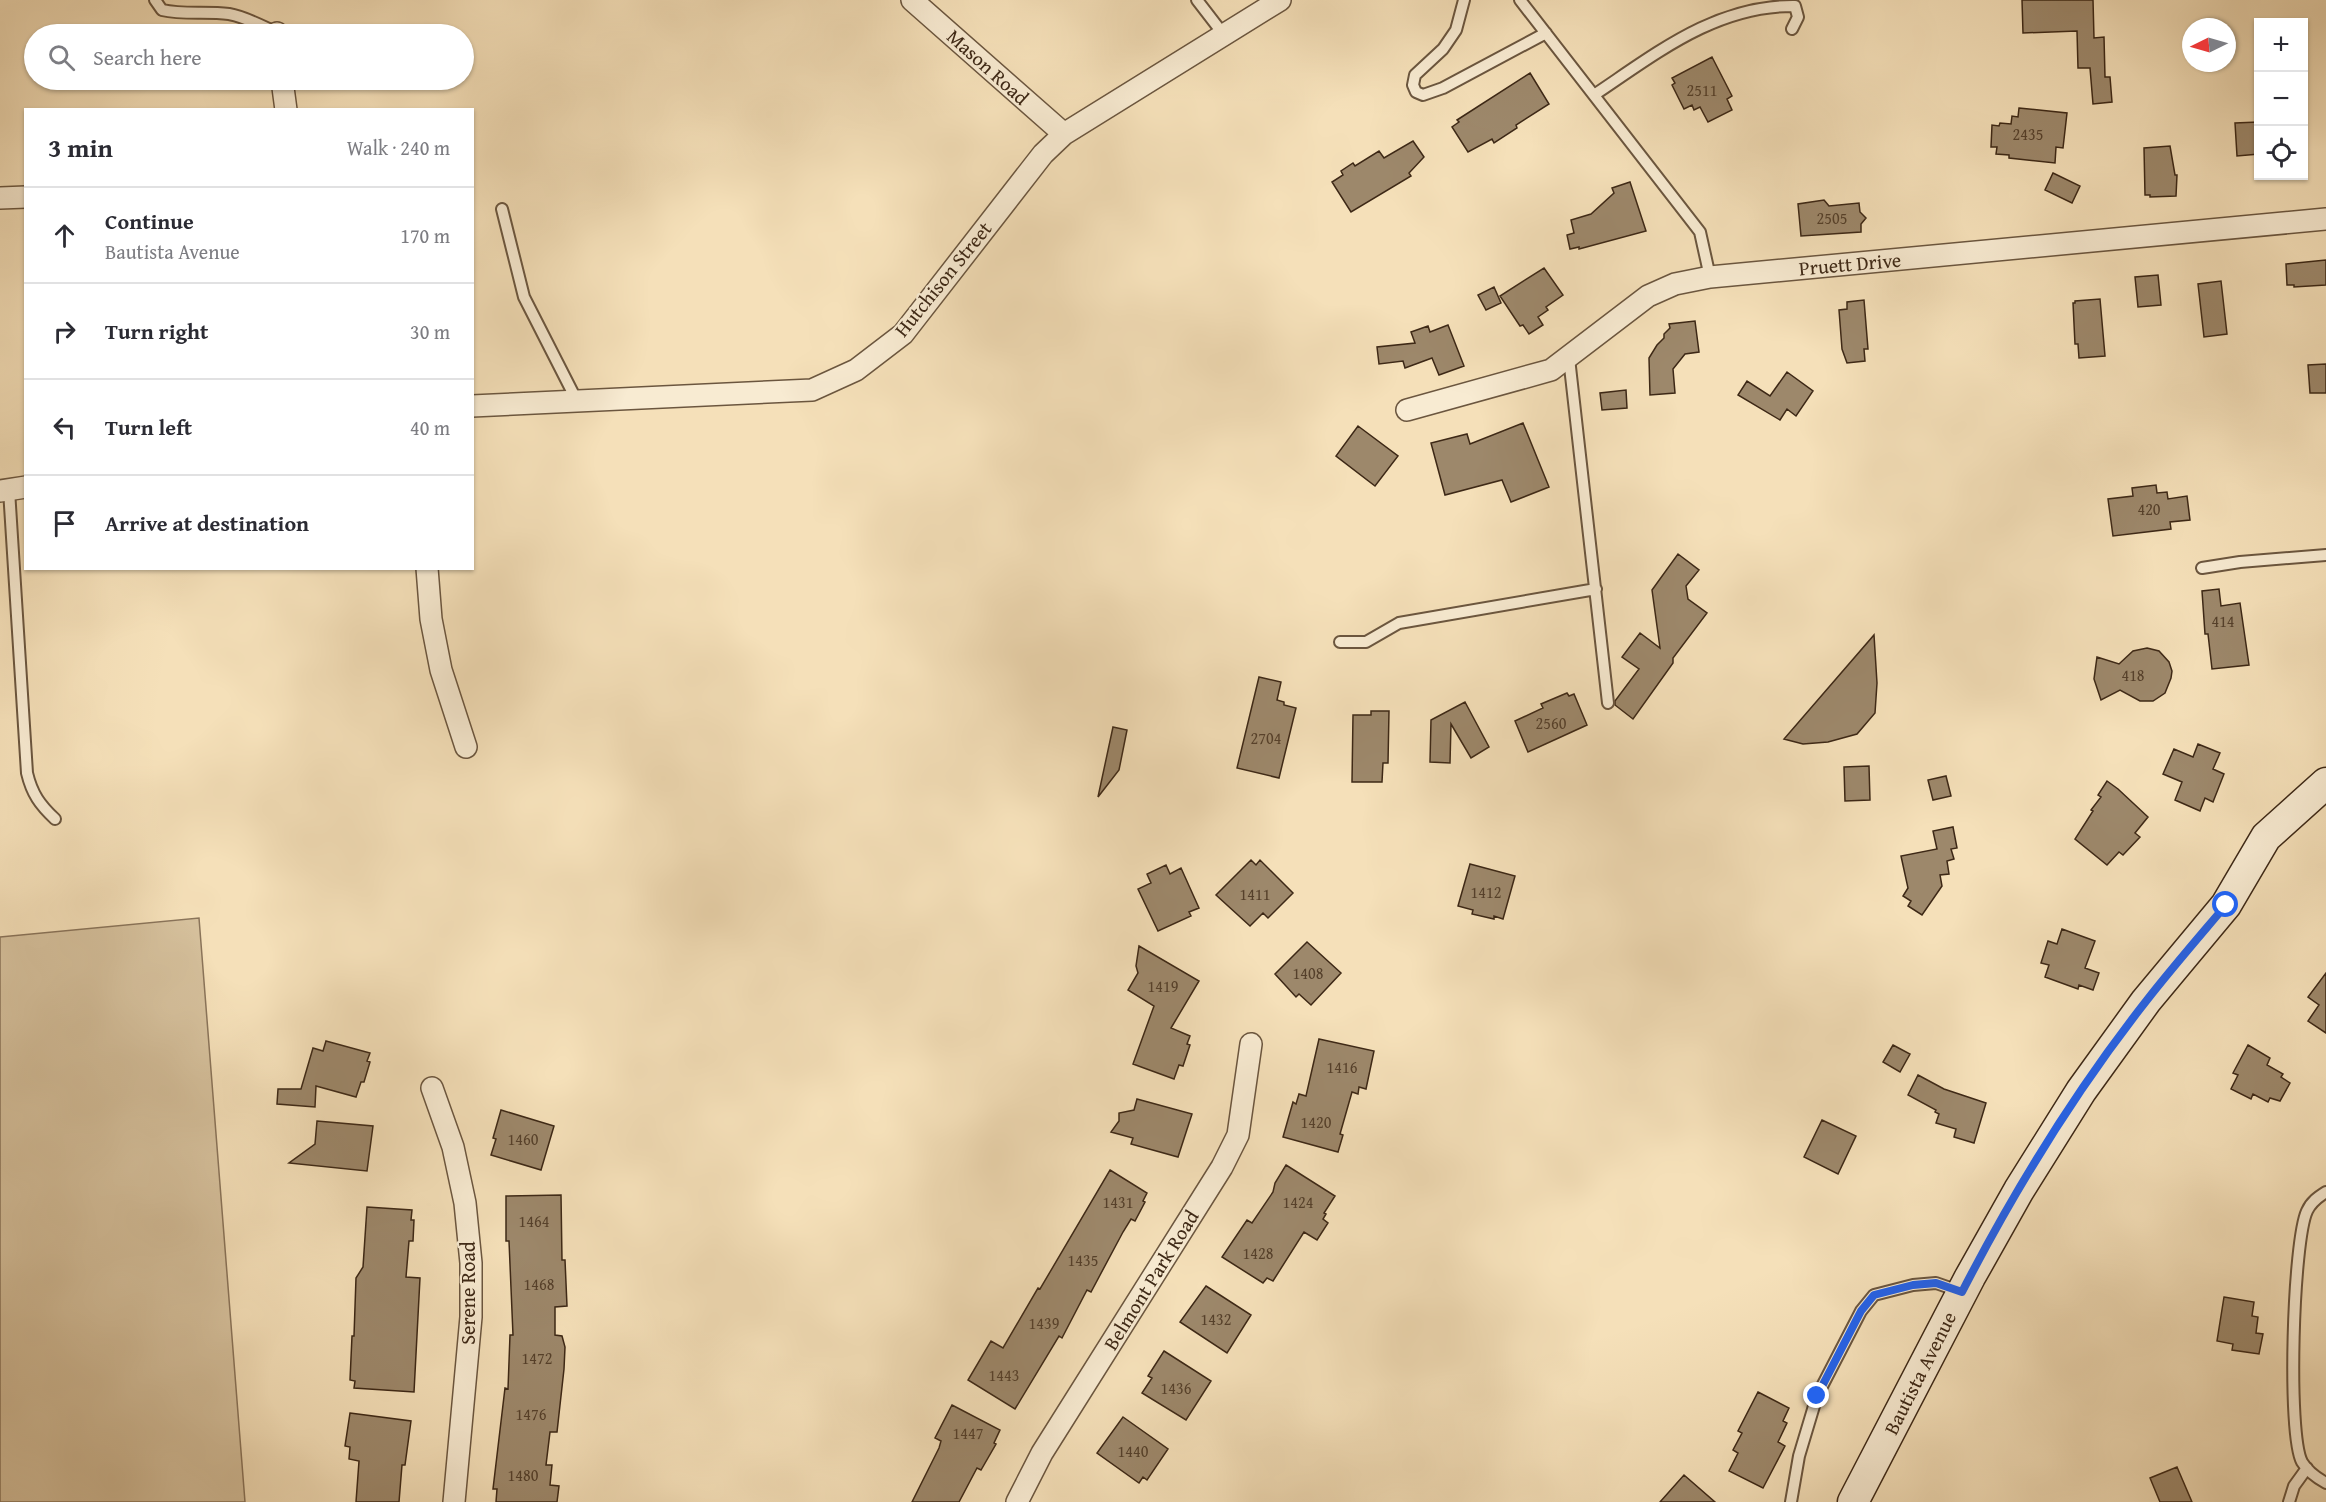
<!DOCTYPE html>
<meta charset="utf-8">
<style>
:root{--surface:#fff;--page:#f2f2f3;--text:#2b2b33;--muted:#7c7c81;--line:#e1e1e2}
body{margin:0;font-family:"Gentium Book Plus",serif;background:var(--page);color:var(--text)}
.controls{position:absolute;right:18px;top:18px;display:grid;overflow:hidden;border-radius:0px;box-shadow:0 2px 4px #0004}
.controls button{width:54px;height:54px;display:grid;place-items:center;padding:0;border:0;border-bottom:2px solid var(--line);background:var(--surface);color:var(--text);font:30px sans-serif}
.compass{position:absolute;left:2182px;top:18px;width:54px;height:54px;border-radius:50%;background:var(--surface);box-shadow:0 2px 4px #0004;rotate:265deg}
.stop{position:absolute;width:18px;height:18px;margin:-14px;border:4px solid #2563eb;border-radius:50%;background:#fff}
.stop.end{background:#2563eb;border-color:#fff;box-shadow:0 2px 6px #0008}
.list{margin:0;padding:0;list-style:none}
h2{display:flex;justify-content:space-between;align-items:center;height:78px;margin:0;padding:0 24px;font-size:26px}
h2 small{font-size:20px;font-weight:400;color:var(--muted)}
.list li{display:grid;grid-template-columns:39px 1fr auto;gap:18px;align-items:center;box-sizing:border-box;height:96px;padding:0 24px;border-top:2px solid var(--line)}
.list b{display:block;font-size:22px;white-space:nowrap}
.list p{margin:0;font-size:20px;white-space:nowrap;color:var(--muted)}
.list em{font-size:20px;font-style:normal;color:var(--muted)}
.icon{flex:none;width:33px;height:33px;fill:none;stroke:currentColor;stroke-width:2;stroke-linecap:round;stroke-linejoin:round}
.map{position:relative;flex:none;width:2326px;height:1502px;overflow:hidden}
.search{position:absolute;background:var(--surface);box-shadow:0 2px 4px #0004;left:24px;top:24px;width:450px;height:66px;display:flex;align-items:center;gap:15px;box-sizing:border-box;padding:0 21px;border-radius:33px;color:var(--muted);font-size:22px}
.panel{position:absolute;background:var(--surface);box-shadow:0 2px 4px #0004;left:24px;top:108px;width:450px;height:462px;border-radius:0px}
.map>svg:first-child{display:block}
.green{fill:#d6c19d;stroke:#8a745a;stroke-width:1.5}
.building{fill:#9d886b;stroke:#3d2816;stroke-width:1.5}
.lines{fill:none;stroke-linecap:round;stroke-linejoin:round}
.lane-casing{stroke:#6b563f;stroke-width:14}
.street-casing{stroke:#6b563f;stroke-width:24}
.secondary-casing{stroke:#3d2816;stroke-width:33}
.lane{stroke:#f8ebd2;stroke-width:10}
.street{stroke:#f8ebd2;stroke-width:21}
.secondary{stroke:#f8ebd2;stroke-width:30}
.route{stroke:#2563eb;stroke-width:8}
.labels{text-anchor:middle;stroke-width:4.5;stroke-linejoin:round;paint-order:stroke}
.number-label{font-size:16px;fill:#55402b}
.street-label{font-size:20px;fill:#3d2816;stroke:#f8ebd2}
</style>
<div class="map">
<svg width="2326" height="1502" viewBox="0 0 2326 1502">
<rect width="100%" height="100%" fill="#f5e0b9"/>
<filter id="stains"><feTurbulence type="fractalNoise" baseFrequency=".00333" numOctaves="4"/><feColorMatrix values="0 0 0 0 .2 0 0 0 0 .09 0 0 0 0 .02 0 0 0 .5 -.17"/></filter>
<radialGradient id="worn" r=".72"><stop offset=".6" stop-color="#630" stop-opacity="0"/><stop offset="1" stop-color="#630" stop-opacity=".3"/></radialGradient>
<!-- green -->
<path class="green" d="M199,918L245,1502H0V937Z"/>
<!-- building -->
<path class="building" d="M2022,0H2093L2094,38L2104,37L2105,77H2110L2112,102L2093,104L2090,68H2078L2077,31L2023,33Z
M1712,57L1732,96L1727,99L1732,110L1708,122L1700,107L1694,110L1692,105L1684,109L1672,85L1675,83L1672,78Z
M1530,73L1549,104L1516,125L1517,128L1494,143L1492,139L1468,152L1452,127L1459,122L1457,120Z
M2019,108L2067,113L2063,148L2056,147L2055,163L2009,158V155L1996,154L1997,147H1991L1992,125L1999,126L2000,123L2011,124L2012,116L2018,117Z
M2258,122L2259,154L2237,156L2235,123Z
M1413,141L1424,157L1409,173L1411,176L1351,212L1332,182L1343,175L1341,171L1353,163L1355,166L1379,151L1384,158Z
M2170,146L2175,175H2177L2176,196L2150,197V195H2145L2144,148Z
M2053,173L2080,186L2072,203L2045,190Z
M1630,182L1646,231L1579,249V247L1570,249L1567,235L1574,233L1571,220L1591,214L1614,193L1612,188Z
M1824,200L1829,206L1859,203L1860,212L1866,218L1861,224V232L1801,236L1798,204Z
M2326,260V285L2294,287V285H2287L2286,264Z
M1544,268L1563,295L1546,307L1548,310L1538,317L1543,325L1529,334L1523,325L1520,326L1500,296Z
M2158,275L2161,305L2138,307L2135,277Z
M2221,281L2227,334L2204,337L2198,284Z
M1494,287L1501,303L1486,310L1478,295Z
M2100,299L2105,356L2079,358L2078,344H2075L2073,303H2075V301Z
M1864,300L1868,349H1864L1865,361L1847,363L1842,349L1839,310L1847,309V302Z
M1695,321L1699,352L1685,354L1673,369L1675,393L1650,395L1649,358L1657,345L1664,338V334L1670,328L1669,324Z
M1448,325L1464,366L1439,375L1432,358L1405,368L1403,361L1379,364L1377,347L1415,343L1411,332L1428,326L1430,332Z
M2326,364V393H2310L2308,365Z
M1787,372L1813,391L1796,416L1787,409L1780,420L1738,395L1747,381L1770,396Z
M1626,390L1627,408L1602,410L1600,393Z
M1523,423L1549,487L1511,502L1502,480L1445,495L1431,443L1467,434L1470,444Z
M1358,426L1398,456L1375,486L1336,456Z
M2156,485L2157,493L2167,492L2168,499L2187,496L2190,520L2170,522L2171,529L2113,536L2108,499L2133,496L2132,488Z
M1678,554L1699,570L1686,586L1688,599L1707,613L1673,658V663L1633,719L1615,705V701L1639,669L1622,657L1640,633L1660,648L1652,590Z
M2219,589L2221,606L2240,603L2249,665L2212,669L2208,634H2205L2202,591Z
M1874,635L1877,683L1875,713L1857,734L1828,742L1803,744L1784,739Z
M2147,648L2159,651L2169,662L2172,671L2171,678L2165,693L2153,701H2140L2120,690L2101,700L2094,679L2097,657L2119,664L2133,651Z
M1259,677L1281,682L1277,700L1284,702V705L1296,708L1279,778L1237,768Z
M1567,693L1569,696L1574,694L1587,725L1528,752L1515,721L1543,708L1541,704Z
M1465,702L1489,747L1471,758L1451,724L1450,763L1430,762L1431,720Z
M1371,711H1389L1388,763H1383L1382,782H1352L1353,715H1371Z
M1113,727L1127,730L1119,770L1098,797Z
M2198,744L2220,753L2213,769L2224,774L2213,802L2205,798L2200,811L2175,800L2182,782L2163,774L2174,749L2193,757Z
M1869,766L1870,800L1845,801L1844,767Z
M1946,776L1951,796L1933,800L1928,780Z
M2107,781L2118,789L2148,817L2135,833L2140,837L2123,855L2119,852L2107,865L2075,839L2093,811L2091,810L2101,797L2098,795Z
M1953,827L1957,848L1951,849L1954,859L1947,861L1949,874L1940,875L1942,886L1922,915L1908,906L1911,901L1903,896L1908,888L1901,856L1937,849L1933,831Z
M1251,860L1256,865L1260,860L1293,893L1268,918L1263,913L1250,926L1216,895Z
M1470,864L1515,876L1503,919L1494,916V919L1472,914L1473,910L1458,906Z
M1166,865L1170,874L1181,868L1199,908L1189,912L1191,916L1158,931L1138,889L1151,883L1147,874Z
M2062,929L2095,941L2085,968L2099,973L2093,990L2079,985L2078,989L2045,977L2049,965L2041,963L2048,941L2057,944Z
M1307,942L1341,973L1311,1005L1299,994L1296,997L1275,974Z
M1139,946L1199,981L1171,1028L1190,1036L1187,1044L1190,1045L1183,1066L1179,1065L1174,1079L1133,1064L1154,1006L1128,990L1138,973L1136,966Z
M2326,973V1033L2308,1021L2319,1005L2308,997Z
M1319,1039L1374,1051L1366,1089L1359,1087L1358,1094L1352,1092L1340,1134L1343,1135L1338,1152L1283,1137L1293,1102L1296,1104L1299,1094L1306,1096Z
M326,1041L370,1053L367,1061L370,1062L364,1082H361L356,1097L316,1086L315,1107L277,1104L278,1089H301L313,1048L323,1051Z
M1893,1045L1910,1054L1900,1072L1883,1062Z
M2248,1045L2270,1058L2267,1065L2283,1074L2281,1077L2290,1083L2280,1101L2270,1098L2268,1102L2253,1094L2251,1099L2231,1089L2238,1075L2233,1073Z
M1918,1075L1944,1089L1986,1103L1974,1143L1954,1137L1956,1129L1936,1123L1939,1114L1935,1112L1936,1110L1908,1095Z
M1137,1099L1192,1114L1178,1157L1131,1144L1133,1138L1111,1132L1119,1121V1113L1134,1110Z
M501,1110L554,1126L541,1170L491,1155L496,1139L493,1138Z
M1822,1120L1856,1136L1838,1174L1804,1157Z
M317,1121L373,1126L367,1171L289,1163L315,1144Z
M1286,1165L1335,1196L1324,1213L1326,1214L1323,1219L1328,1223L1317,1240L1304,1232L1273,1281L1267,1278L1263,1283L1222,1257L1247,1220L1252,1223L1273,1192L1275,1183Z
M1110,1170L1147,1193L1143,1201L1145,1202L1135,1221L1131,1219L1123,1232L1091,1292L1087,1290L1062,1338L1059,1336L1015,1409L968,1380L991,1341L1003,1348L1038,1288L1040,1289Z
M561,1195L562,1260H565L567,1306L555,1307V1335L562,1336L565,1347L564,1369L557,1432H550L546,1465H552L550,1485L559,1486L557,1502H496L497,1489H493L505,1388L508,1389L510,1335H513L509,1241H506V1196Z
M367,1207L412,1210L411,1220H414L413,1241H409L406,1277L420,1278L414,1392L354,1388L355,1381L350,1380L352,1336H354L356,1278L363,1267Z
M1206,1286L1251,1315L1227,1353L1180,1322Z
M2224,1297L2254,1302L2252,1316L2258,1317L2256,1333L2263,1334L2259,1354L2232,1350L2233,1344L2217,1341Z
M1164,1351L1211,1381L1186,1420L1142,1393L1152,1378L1148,1376Z
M1758,1392L1789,1408L1783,1421L1787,1423L1778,1442L1785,1446L1763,1488L1729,1471L1738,1453L1733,1450L1742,1433L1738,1431Z
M952,1405L1000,1430L994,1443L996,1444L981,1470L977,1468L959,1502H912L939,1448L941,1441L935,1438Z
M350,1413L411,1421L405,1465H402L399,1502H356L359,1461L349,1459L350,1447L345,1446Z
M1123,1417L1168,1449L1147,1480L1143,1477L1139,1483L1097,1453Z
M2177,1467L2192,1502H2160L2150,1478Z
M1684,1475L1715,1502H1660Z"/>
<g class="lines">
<!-- lane casing -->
<g class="lane-casing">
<path id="lane" d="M155,0L162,10C184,15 206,11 229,14C246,17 262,26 277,33
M1197,0L1224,35
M1464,0L1456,30L1443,49L1415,75L1413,85L1416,92L1423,95L1443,88L1546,33
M1520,0L1700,232L1710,277
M1594,95C1657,53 1716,5 1795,6L1798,17L1792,29
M502,209L524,297L577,401
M1569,358L1608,703
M9,490L27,773C32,794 40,805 55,819
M2202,568L2240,562L2326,555
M1340,642H1366L1399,623L1596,589
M2326,1192C2318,1197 2311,1202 2307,1211C2293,1241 2287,1434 2302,1462C2308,1472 2317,1478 2326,1483
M1791,1502L1799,1456L1817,1396L1861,1311L1874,1295L1913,1285L1936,1283L1959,1291
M2289,1502L2294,1486L2307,1468"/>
</g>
<!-- street casing -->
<g class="street-casing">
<path id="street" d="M912,0L1064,134
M277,33V34
M282,80L286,110
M0,198L26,197
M472,406L812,390L856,370L903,334L1043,154L1064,134L1280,0
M1407,410L1551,370L1648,296L1675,284L1710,277L2326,219
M0,491L26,487
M427,568L431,619L441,670L466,747
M432,1088L453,1147L465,1203L471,1263V1317L454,1502
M1017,1502L1042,1453L1222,1167L1238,1135L1251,1044"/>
</g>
<!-- secondary casing -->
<g class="secondary-casing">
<path id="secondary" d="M1853,1502L1970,1277L2019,1190L2081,1091L2146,1001L2226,905L2266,837L2326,783"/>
</g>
<!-- lane -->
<use href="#lane" class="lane"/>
<!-- street -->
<use href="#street" class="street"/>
<!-- secondary -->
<use href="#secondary" class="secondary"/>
</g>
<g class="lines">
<!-- route -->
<path class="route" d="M1817,1396L1861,1311L1874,1295L1913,1285L1936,1283L1962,1292C2014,1191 2076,1090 2147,1000C2172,968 2199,937 2226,905"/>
</g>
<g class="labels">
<!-- number labels -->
<g class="number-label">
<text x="1702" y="96">2511</text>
<text x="2028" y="140">2435</text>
<text x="1832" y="224">2505</text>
<text x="2149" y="515">420</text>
<text x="2223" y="627">414</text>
<text x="2133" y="681">418</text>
<text x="1551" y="729">2560</text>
<text x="1266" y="744">2704</text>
<text x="1486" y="898">1412</text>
<text x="1255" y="900">1411</text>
<text x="1308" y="979">1408</text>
<text x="1163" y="992">1419</text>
<text x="1342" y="1073">1416</text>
<text x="1316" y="1128">1420</text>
<text x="523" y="1145">1460</text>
<text x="1118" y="1208">1431</text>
<text x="1298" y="1208">1424</text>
<text x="534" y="1227">1464</text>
<text x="1258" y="1259">1428</text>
<text x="1083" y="1266">1435</text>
<text x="539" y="1290">1468</text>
<text x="1216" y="1325">1432</text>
<text x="1044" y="1329">1439</text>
<text x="537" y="1364">1472</text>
<text x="1004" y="1381">1443</text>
<text x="1176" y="1394">1436</text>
<text x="531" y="1420">1476</text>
<text x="968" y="1439">1447</text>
<text x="1133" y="1457">1440</text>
<text x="523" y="1481">1480</text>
</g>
<!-- street labels -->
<g class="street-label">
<text transform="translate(988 67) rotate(42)" y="7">Mason Road</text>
<text transform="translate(1850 264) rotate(-5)" y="7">Pruett Drive</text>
<text transform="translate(943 279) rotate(-51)" y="7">Hutchison Street</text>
<text transform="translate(1151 1280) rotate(-58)" y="7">Belmont Park Road</text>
<text transform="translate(468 1293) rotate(-90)" y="7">Serene Road</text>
<text transform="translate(1920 1373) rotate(-63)" y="7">Bautista Avenue</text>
</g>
</g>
<rect width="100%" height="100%" filter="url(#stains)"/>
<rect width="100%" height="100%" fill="url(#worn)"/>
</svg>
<div class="controls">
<button>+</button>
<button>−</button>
<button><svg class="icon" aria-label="locate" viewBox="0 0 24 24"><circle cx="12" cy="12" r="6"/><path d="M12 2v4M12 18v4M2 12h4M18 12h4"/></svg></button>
</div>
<svg class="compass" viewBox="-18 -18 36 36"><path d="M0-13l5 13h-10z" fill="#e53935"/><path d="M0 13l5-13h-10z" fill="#7c7c81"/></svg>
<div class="stop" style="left:2226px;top:905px"></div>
<div class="stop end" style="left:1817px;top:1396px"></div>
<div class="search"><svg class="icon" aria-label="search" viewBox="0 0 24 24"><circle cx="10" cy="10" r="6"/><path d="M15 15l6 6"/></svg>Search here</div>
<section class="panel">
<h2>3 min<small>Walk · 240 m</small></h2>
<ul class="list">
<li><svg class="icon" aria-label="ahead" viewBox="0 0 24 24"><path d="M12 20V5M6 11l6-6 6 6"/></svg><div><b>Continue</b><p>Bautista Avenue</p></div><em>170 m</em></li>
<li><svg class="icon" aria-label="right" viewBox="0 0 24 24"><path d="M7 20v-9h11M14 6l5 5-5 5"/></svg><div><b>Turn right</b></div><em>30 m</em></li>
<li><svg class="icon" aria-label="left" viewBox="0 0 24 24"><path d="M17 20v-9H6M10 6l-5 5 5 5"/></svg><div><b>Turn left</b></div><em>40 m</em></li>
<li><svg class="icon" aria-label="arrive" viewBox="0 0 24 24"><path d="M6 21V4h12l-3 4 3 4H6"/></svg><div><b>Arrive at destination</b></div></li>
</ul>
</section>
</div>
